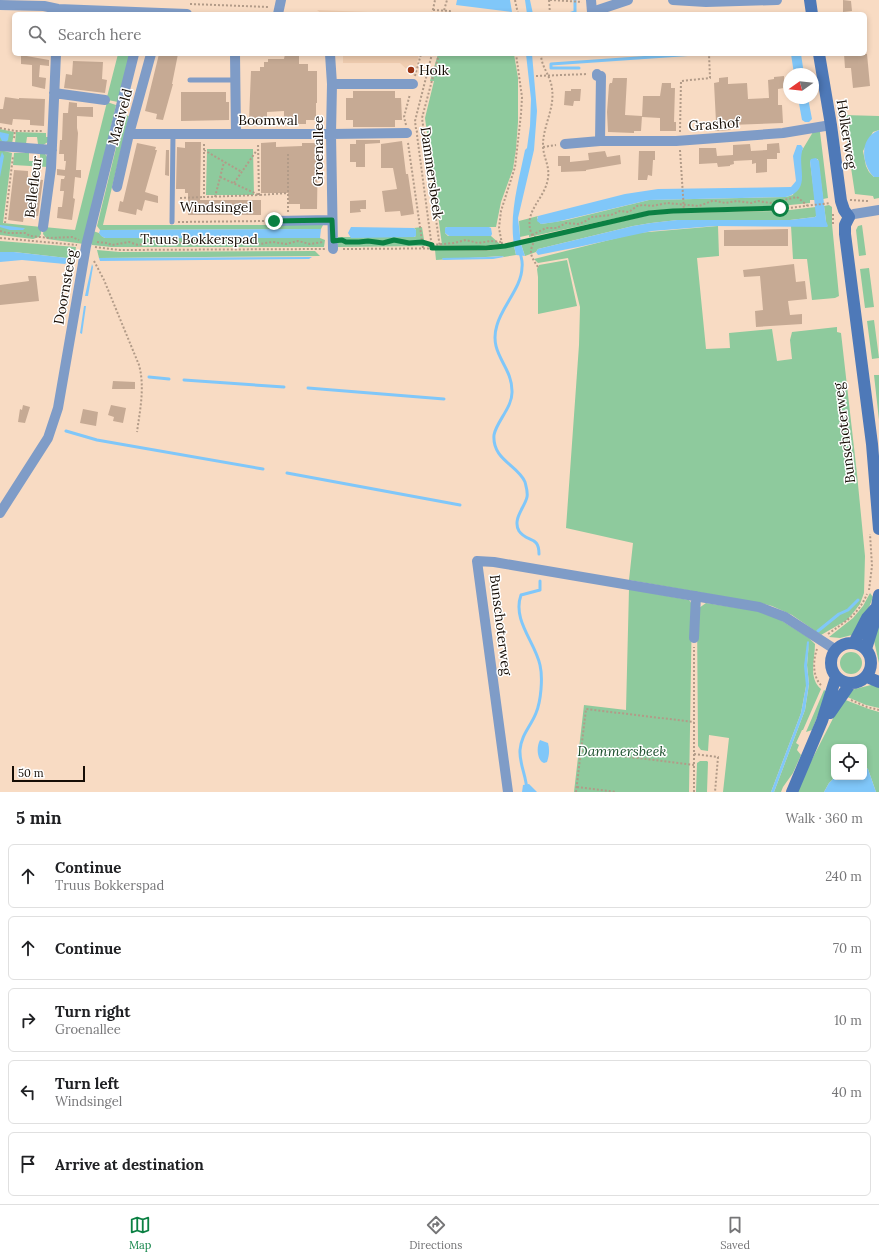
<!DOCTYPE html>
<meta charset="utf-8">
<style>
:root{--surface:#fff;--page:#f6f6f6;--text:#202124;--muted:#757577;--line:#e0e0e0;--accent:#0b8043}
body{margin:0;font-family:Lora,serif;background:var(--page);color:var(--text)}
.controls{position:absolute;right:12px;bottom:12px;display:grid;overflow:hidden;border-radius:6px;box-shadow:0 2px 6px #0003}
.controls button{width:36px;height:36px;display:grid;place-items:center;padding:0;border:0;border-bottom:1px solid var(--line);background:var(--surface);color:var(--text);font:20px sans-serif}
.compass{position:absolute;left:783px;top:68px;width:36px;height:36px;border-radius:50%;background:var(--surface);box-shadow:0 2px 6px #0003;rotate:255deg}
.scale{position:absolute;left:12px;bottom:10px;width:73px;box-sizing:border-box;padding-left:4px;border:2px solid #160d05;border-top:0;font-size:11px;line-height:14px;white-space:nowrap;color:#160d05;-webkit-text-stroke:3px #fff;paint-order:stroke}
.stop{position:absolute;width:12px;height:12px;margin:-9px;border:3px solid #0b8043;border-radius:50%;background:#fff}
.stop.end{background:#0b8043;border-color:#fff;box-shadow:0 1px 4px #0008}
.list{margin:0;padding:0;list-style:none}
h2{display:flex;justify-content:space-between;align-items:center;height:52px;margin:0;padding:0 16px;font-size:17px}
h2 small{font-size:13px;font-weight:400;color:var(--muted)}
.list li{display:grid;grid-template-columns:26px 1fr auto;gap:12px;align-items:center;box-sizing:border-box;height:64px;margin:0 8px 8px;padding:0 8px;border:1px solid var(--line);border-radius:6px}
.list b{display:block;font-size:15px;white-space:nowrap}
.list p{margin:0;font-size:13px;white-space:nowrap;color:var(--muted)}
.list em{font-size:13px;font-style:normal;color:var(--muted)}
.icon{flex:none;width:22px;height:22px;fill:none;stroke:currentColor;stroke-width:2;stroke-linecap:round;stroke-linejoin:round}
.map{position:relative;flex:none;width:879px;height:792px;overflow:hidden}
.search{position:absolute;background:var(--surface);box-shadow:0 2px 6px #0003;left:12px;right:12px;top:12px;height:44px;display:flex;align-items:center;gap:10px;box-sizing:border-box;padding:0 14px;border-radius:6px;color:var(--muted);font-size:15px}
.sheet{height:412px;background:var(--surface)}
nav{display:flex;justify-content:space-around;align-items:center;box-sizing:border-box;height:56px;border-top:1px solid var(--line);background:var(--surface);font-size:11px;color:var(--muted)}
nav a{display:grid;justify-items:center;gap:2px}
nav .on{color:var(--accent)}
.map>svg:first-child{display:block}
.built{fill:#f0cdb0}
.green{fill:#8eca9d}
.water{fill:#80c7f9}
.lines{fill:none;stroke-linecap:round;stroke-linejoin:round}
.stream{stroke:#80c7f9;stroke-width:3}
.building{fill:#c6aa94}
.path{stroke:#b29b88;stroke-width:2;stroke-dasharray:2 2;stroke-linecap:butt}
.lane{stroke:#7f9cc7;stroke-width:5}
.street{stroke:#7f9cc7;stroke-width:10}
.secondary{stroke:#4e79b8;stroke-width:12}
.route{stroke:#0b8043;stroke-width:5}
.poi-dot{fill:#9a3313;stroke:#fff;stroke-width:1.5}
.labels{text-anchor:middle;stroke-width:3;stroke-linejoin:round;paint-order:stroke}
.poi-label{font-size:14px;fill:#160d05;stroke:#fff;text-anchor:start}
.street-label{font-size:14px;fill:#160d05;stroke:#fff}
.park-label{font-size:14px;font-style:italic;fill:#1e512f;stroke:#fff}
</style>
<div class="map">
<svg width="879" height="792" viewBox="0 0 879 792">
<rect width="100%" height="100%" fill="#f8dbc3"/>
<!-- built -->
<path class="built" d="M317,10L420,14H322Z
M343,54H419L414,76L400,63H343Z"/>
<!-- green -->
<path class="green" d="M449,12L516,13L448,14Z
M118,54H131L118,102L108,100L107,97Z
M438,54H514L518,78V122L516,149L513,169L501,202L496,227H447L445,228V233L448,236H491L500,244L479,246L442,245L425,118L434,81H438H430Z
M107,102L116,105L84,244L47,239L43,234L44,227L75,230Z
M124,115L129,116L103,225H323L321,229L100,230L97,226Z
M843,115L879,116V130L873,132L863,151L866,166L869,172L874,177H879V198L874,199L873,196L855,194Z
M0,129L14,132L12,144L0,143Z
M818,131L820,132L828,198L823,199L818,159L810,161L815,200H810V203L780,206L673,209L649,211L529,237V235L520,237L519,221L538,216L537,218L541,224L567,220L649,200L786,197L793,195L800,164L801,152L813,132Z
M16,132L46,133V137H49L48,142L43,145L38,144L37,137H27L26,144H15Z
M207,149H253L254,195H206Z
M0,150L12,153L3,223L41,227V234L39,237L33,239L0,235Z
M14,153H29V161H40V154H45L47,157L48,167L13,165Z
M829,205L832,207V224L839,296L835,298L812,300L807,259H793L791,226L826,221L824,206Z
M816,207V216L815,217L790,220H678L651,223L633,226L538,249L536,252L525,256L521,244L650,215L673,213L781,211Z
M862,225L866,255L859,256L856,230L858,226Z
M718,226L719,256L697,258L706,349L730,348L729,333L772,329L777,361L792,359L790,340L792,332L837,327V332L841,333L857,474L865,556L864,593L860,604L853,613L847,620L821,635L792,615L772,606L760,603L629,580L633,543L566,528L579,345L580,307L568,258L538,263L534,259L637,233Z
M422,227L425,246L338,247V237H414L416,236V230L414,228Z
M93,231L99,233L103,237L105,238H320L325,240L324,247H111L92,245L91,243Z
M0,241L76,247L73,269L68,263L69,259L67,258L14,252H0Z
M514,246L516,255L504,257L502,256L436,260L435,250L486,251Z
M97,250L120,252L315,251L320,256L99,258Z
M567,260L577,306L538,314V277L537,269L539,265Z
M869,268L874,307L865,308L860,269Z
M874,320L879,358L872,359L867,321Z
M874,375H879V420Z
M629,589L689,600L692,604L689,792H574L584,705L626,710Z
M870,593L873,597L868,610L852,635L840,638L829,637L853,618L863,606Z
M706,603L758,611L776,617L809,638L815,644C815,659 808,678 821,689L803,730H802L796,743L799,745L797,750L801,755L793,773L783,787L781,792H774L805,710L809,684L807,665L809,642L805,674L807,680L806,686L801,713L771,792H723L729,738L709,735L708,751L701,750L698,746L697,613L699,608Z
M879,619V663L874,641Z
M840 663a11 11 0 1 1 22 0a11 11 0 1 1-22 0Z
M871,685H879V708L866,705L845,696L851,690Z
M824,690L827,692L812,730L806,732Z
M843,699L869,709L879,712V792H876L868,769L864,766V747H834L835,777L829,783L824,792H797L806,771Z
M700,761H707L708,762L707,792H696L697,763Z"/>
<!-- water -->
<path class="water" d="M457,0H510L512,12L456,5Z
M525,0H530L533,14H527Z
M526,54H532L537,111L534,150L518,218L521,244L525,256L516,255C507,220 518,185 525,150L527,148L530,126L531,99Z
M791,54H801L804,74H794Z
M798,98H808L812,119L809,122H805L802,120Z
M879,130V177H874C861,164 859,138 879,130Z
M0,132L9,134L8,140L6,142L2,141L0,137Z
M797,145H801L803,148C796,167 813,189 786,197L649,200L556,222L541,224L537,221L538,216L625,194L658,189L791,187L796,181L793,156Z
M2,152L4,156L0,177V158Z
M816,158L819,161L826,221L828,226L827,227L715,226L652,231L578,247L538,255L536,252L538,249L633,226L651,223L677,220H790L815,217L816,216L810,161L811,159Z
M0,225L24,228H25L23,230H10L0,227Z
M351,227L414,228L416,230V236L414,237L351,238L348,233Z
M447,227H489L491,228L492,234L491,236H449L445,233V228Z
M321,229L320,238H105L101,236L99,233L100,230Z
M0,252H14L67,258L69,259L65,264L22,260L0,262Z
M502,256L504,257L493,259L443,260L442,258L489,257Z
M312,257L309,259L100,261L99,258Z
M92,264L93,267L88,296H85Z
M84,306H86L82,334L80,333Z
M808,641L809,642L807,665L809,684L805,710L774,792H771L801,713L806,686L804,666L807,642Z
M540,740L548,743C550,750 549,756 547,762L544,763C537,761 536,747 540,740Z
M864,766L868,769L876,792H824L829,783L835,777H864Z
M529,784L537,792H522L523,785Z"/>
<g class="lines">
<!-- stream -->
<path class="stream" d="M569,14L575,12V0
M579,68H551V64L695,54
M520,252C521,257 523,262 522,267C522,287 502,306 497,325C488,354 512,365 512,391C513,407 496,422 494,435C492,460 518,465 525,482C526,486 528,492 527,497C525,507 512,519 519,531C527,543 539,535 539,554
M149,377L169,379
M184,380L284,387
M308,388L444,399
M66,431L97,440L263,469
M287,473L460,505
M818,631L839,614L848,610L858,600
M527,792C527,777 519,764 520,750C521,735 531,726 536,713C541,701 543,678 540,665C535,642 512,620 521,595L540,590V581"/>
</g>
<!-- building -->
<path class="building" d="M843,0L851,1L852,11L843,12Z
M159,54H178L172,84H173L163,120L156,119L157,114L145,111Z
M285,54H299V64H308V71H317V103H316V120H306V124H297V117H284V111L267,112V124H258V120H249L251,71H260V67H264V62H268V59H284Z
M844,54H867L870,86L853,88L851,68H845Z
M21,55L49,60V66L40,65L39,77L46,78L45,89L32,86V65L21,64Z
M73,61L103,62L102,79L107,80L105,93L64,88L66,74L72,75Z
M784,76V88L778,89V105H782L783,123L730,125L731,130L715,131L714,122H716L714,83L719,82V78L728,77V84L747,83L748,99L769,98L768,80L774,79V77Z
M613,78H627L625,115L642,116L641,131H634V133L608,132L607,112L609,85L610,83H612Z
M662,83H671V88H675L674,122H676V131H660V118L642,117L643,96H660Z
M571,89H581L580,101H574L573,106L564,105L565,91H571Z
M353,91H395V98H401L402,120H395V127H353V120H346V98H353Z
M181,92H226V102H229V120L181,121Z
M5,97L19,99V98L45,99L44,126L30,125V120L13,119L12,125L0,123V109H3Z
M69,102L77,103V107H93V117L77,116V128L78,133L76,170H81V178L75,177L73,198L75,199L72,220L57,218L58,207H62L64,191H60L61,179H64L65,176L57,175V169L65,170L66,161H64V154H59L60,140H62L63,113H68Z
M356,140H380V143L365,144V167H356V162H350V144H356Z
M402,141L406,174H408L414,214L401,216L400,211L385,212L382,191L397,189L393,168H381V144Z
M185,142H201L200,200H261V215H188V193H185V189H176L177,147L185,148Z
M276,142V147L302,146V143H318L317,209H300V204H289L288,193H261V143Z
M137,143L156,147L155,150H157L145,192L158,196V203L145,200L142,211L137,209L136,215L118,211L120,201L123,202Z
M779,143L780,153H777V159H767V172L756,173V163L752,164V160L733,161V145L750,144L751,151L767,150V144Z
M699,148H716L717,156L733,155L734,164L730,165V166L718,167L717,163L699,164Z
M166,150H169V176L165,175Z
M605,151L607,157L620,155L621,164L586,170V171L561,172V166H558V156H570V162L589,160L588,153Z
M639,151H655V160H653L652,176L648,175L647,180H638Z
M14,170L28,171V178L43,180L38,216L24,215L23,222L8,220Z
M366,200V209H360L361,212L350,213V201Z
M788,229V246H724V230Z
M794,264L796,282L805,281L807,299L788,301L790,315L802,314V324L756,327L755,311L763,310L760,276L744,277L743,270Z
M28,276H36L39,301L0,305V285L29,281Z
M113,381L135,382V389H112Z
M23,405L30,407L25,423L18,422L20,409L22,410Z
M111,405L126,408L123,423L113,421L114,417L108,415Z
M83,409L98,412L96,426L80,423Z"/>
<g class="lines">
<!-- path -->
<path class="path" d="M515,0L518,14
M549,0L550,14
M550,0L582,2
M190,4L269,7
M433,10L450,11L449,14
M432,14L435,0
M443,14L447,0
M439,54L422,118L440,248
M415,76L421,54
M536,76L588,74
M406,125L404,117L410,94
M0,128L15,131H43
M416,129L415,121L432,54
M416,132L424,129
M680,132L681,81L710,78L709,54
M417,135L432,248
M14,138L15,131
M408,143L423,248
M204,144V197L259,195L258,143
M543,147L556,145
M204,150L242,172
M680,150L684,211
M220,177L259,195L288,193
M234,183L257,150
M215,197L224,162
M180,198L204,197
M850,200L868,201
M288,212V152
M178,222L265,221
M5,223L13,156
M833,224V213
M0,231L7,233H25L30,236L50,238L72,237L79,240
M532,235L546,228H557L566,223L578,224L584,222L592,217L611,215L620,211L629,212L637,206L643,205L652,206L667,203L699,206L712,201H717L725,203L737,201L751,203L758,201L770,203L797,197L808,206
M0,238L77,245
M342,240L346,242L368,241L383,243L394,240L409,243L422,242L432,245L454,243L466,240L478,243L491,241L502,242
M97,242L107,243L112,245L129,242L138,245L150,243L160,244L174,242L192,244L202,243L218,244L224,241L239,244L252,241L259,244L273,242L286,244L298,241L310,244L323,242
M502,244L499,228L501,211L515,167L521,114L522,97L516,54
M95,247L120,250L325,249
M343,249L493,248L649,213L673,211L781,209L830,203
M94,261L104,280L139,365C145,387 140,410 137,432
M538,267C529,254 529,251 536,238L532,235C522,211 545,200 548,178C550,166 543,157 543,145C543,126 555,108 552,89C551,76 541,67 541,54
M869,590L872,566L870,534
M828,634C846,621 858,615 867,594
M817,649C813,660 812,677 822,686
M851,700L867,707L879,710
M581,751L694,765
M694,754L718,757L715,792
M577,787L616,792
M576,792L586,709L694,722
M694,792V647"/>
<!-- lane -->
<path class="lane" d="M190,80H235
M172,222L173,134"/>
<!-- street -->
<path class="street" d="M591,0L592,12L628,0
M673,0L706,2L777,0
M0,5L44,6L58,9L187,14
M278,14L281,0
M235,54L236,134
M330,54L332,84L331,134L333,249
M597,74V76H601L600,141
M332,84H413
M54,93L105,100
M129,134H331L407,133
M565,144L600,141H676L783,133L831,125
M0,146L52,150
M117,187L129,134L151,54
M849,217L854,214L879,210
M274,221L332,220
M43,227L51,168L56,54
M0,513L48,438L58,408L86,246L134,54
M694,638L696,596
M508,792L477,561L494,562L759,607L785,617L836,650"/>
<!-- secondary -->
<path class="secondary" d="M810,0L812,14
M819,54L831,125L841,201L844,210L849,217L845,225V234L872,444L879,529
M831 663a20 20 0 1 1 40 0a20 20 0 1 1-40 0Z
M854,643L867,618L875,609
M866,649L874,623L879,595
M867,677L879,682
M830,713L850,684
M792,792L822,721L836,677"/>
</g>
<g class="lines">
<!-- route -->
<path class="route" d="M274,221L332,220L333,241L342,240L346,242H359L368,241L383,243L394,240L409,243L422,242L432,245V248H486L505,246L649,213L673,211L780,208"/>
</g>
<!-- markers -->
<circle class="poi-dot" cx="411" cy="70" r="4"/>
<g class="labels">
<!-- poi labels -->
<g class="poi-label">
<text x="419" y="75">Holk</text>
</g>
<!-- street labels -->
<g class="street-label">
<text transform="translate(120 117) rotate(-75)" y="5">Maaiveld</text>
<text x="268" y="125">Boomwal</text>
<text transform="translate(714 124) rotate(-4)" y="5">Grashof</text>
<text transform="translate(847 134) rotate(81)" y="5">Holkerweg</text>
<text transform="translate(318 151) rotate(-90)" y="5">Groenallee</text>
<text transform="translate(432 173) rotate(82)" y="5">Dammersbeek</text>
<text transform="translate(33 187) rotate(-83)" y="5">Bellefleur</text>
<text x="216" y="212">Windsingel</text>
<text x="199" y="244">Truus Bokkerspad</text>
<text transform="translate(65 287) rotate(-80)" y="5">Doornsteeg</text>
<text transform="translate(844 433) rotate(-97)" y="5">Bunschoterweg</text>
<text transform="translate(501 625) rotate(83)" y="5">Bunschoterweg</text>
</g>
<!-- park labels -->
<g class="park-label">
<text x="622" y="756">Dammersbeek</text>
</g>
</g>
</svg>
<div class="controls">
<button><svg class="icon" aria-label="locate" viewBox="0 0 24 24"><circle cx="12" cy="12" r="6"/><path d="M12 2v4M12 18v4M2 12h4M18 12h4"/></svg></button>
</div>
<svg class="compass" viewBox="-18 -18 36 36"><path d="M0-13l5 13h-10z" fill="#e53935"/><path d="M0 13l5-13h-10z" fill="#757577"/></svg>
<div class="scale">50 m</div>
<div class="stop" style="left:780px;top:208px"></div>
<div class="stop end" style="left:274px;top:221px"></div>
<div class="search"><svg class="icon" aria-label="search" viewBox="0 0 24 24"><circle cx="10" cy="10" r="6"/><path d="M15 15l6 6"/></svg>Search here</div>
</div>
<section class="sheet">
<h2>5 min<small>Walk · 360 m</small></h2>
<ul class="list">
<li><svg class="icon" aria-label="ahead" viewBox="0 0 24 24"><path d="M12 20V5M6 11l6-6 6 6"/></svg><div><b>Continue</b><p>Truus Bokkerspad</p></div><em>240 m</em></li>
<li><svg class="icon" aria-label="ahead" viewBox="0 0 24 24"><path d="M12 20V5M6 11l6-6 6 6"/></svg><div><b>Continue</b></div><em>70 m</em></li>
<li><svg class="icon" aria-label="right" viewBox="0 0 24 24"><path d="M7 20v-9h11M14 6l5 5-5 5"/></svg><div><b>Turn right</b><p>Groenallee</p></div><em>10 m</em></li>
<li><svg class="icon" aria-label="left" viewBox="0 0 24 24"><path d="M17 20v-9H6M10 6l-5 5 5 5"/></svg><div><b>Turn left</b><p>Windsingel</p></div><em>40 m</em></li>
<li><svg class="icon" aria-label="arrive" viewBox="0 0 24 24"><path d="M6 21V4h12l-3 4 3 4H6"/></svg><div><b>Arrive at destination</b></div></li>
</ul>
</section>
<nav>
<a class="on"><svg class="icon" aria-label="map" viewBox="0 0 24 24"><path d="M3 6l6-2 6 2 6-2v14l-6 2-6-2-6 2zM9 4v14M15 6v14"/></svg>Map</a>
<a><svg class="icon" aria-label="directions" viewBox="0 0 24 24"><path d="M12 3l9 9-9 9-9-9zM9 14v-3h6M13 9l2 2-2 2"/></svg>Directions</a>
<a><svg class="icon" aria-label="saved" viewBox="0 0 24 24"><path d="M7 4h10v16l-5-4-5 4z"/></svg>Saved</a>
</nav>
